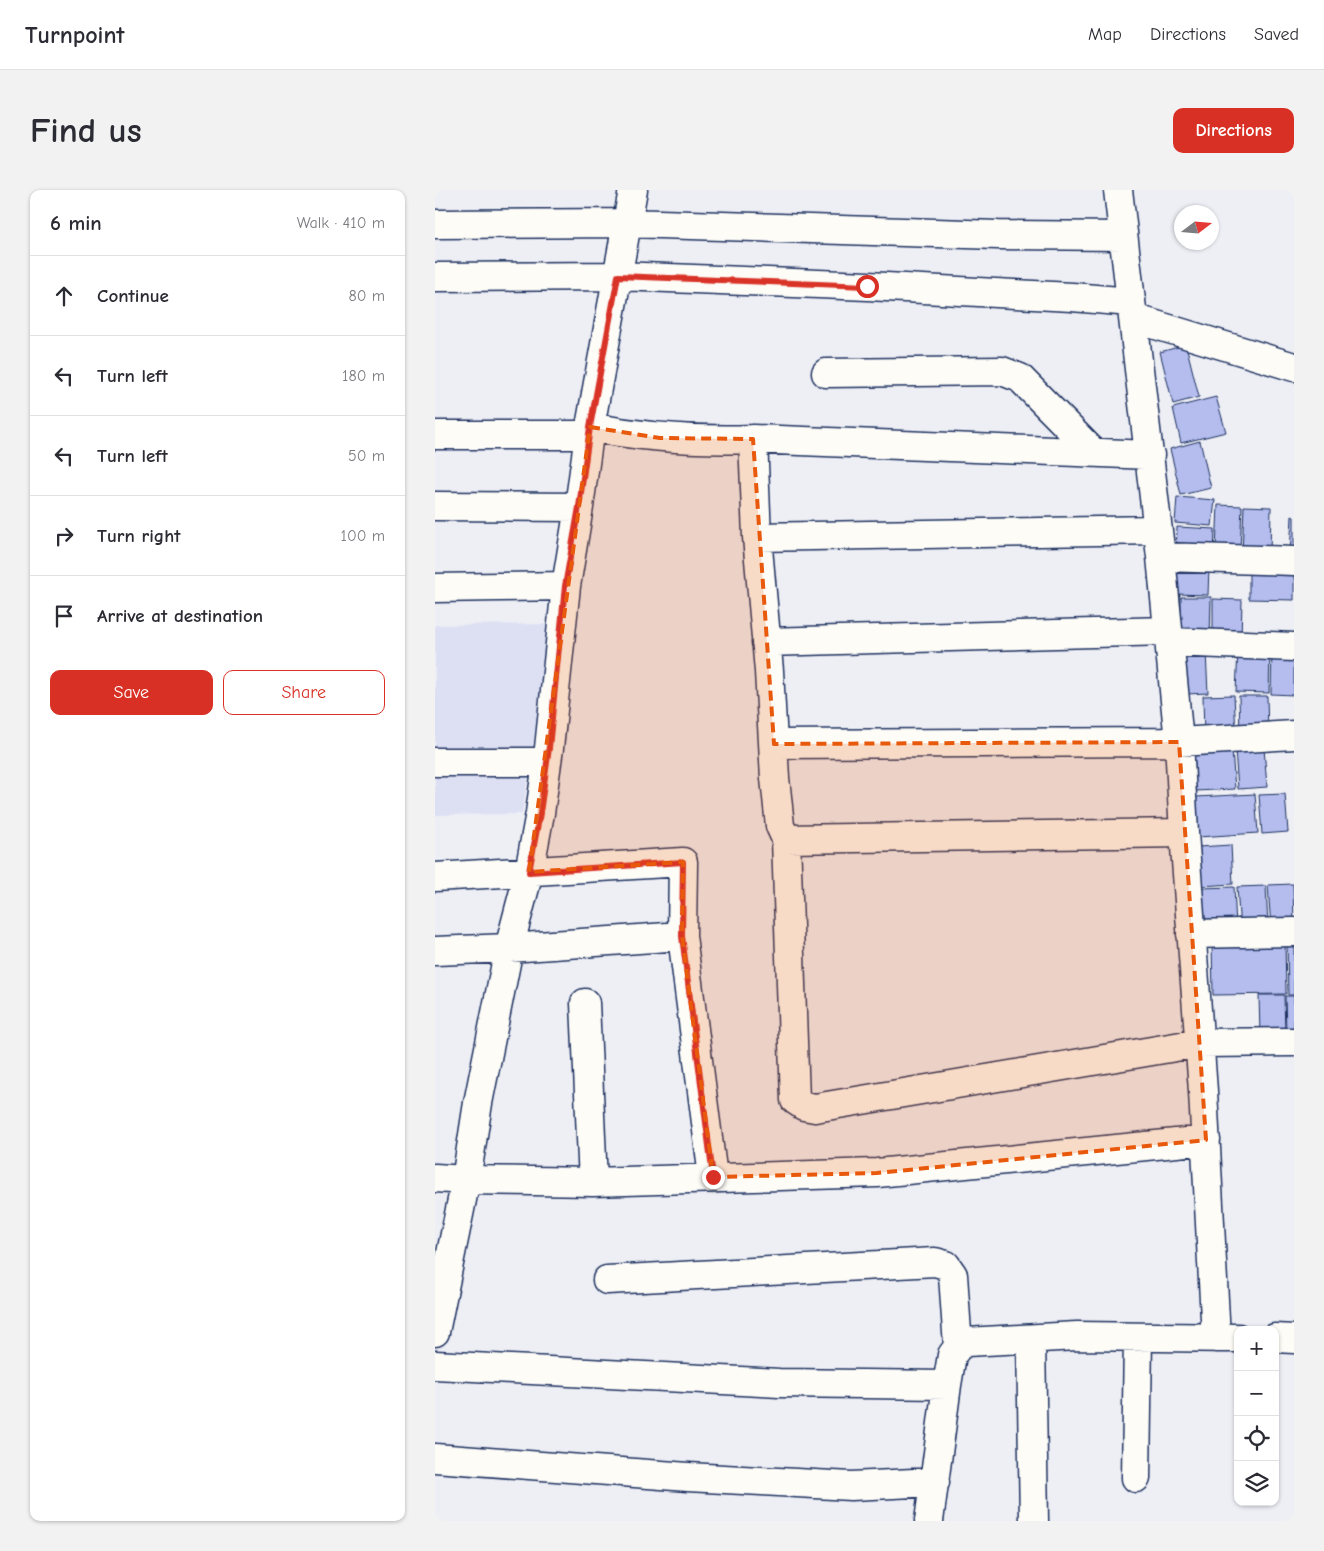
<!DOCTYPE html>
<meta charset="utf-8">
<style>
:root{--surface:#fff;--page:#f2f2f3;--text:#2b2b33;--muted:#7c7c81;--line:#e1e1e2;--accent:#d93025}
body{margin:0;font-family:"Comic Neue",sans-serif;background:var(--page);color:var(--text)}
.controls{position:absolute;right:15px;bottom:15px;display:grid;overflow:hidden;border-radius:10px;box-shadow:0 1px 4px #0004}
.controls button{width:45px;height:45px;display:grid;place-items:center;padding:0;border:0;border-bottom:1px solid var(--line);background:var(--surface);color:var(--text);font:25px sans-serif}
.compass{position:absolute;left:739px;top:15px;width:45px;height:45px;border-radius:50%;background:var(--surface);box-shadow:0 1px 4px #0004;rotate:74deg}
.stop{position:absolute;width:15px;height:15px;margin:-11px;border:4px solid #d93025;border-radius:50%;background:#fff}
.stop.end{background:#d93025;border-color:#fff;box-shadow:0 1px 5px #0008}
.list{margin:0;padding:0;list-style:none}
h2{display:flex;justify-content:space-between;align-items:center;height:65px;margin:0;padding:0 20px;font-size:21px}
h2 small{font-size:16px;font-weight:400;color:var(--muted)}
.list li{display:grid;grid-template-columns:32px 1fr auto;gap:15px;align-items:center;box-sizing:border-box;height:80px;padding:0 20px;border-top:1px solid var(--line)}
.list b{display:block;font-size:19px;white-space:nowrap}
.list em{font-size:16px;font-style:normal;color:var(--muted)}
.actions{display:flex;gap:10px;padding:15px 20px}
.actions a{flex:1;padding:11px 0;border:1px solid var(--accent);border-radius:10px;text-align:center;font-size:18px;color:var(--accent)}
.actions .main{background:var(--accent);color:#fff}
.icon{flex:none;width:28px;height:28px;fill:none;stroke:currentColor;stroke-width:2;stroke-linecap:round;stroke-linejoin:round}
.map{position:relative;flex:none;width:859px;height:1331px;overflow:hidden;border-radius:10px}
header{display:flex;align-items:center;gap:30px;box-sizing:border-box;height:70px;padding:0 25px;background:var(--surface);border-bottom:1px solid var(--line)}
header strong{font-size:24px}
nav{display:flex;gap:28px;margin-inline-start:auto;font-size:18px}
.intro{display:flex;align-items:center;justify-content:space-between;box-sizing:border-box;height:120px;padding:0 30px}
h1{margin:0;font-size:35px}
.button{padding:12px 22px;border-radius:10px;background:var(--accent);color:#fff;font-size:18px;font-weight:700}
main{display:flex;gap:30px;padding:0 30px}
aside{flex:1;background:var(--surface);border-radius:10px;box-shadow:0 1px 4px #0004}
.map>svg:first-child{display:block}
.built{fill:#dde0f3}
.building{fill:#b4bdee;stroke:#1b2f5e}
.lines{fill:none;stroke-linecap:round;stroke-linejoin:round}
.minor-casing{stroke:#1b2f5e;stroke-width:31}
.minor{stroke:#fdfcf7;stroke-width:28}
.route{stroke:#d93025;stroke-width:6}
.marked{fill:#e8590c;fill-opacity:0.2;stroke:#e8590c;stroke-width:4;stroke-dasharray:10 6;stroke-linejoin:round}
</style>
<header>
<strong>Turnpoint</strong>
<nav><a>Map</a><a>Directions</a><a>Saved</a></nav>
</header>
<div class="intro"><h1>Find us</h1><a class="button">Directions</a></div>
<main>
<aside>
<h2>6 min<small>Walk · 410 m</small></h2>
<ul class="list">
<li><svg class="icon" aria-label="ahead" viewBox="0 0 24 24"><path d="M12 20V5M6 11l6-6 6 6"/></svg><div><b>Continue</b></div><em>80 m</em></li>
<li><svg class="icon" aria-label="left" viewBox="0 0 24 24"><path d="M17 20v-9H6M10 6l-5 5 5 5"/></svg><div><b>Turn left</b></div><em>180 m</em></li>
<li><svg class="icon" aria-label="left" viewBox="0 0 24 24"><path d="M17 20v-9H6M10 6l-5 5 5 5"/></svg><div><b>Turn left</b></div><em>50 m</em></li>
<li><svg class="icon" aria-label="right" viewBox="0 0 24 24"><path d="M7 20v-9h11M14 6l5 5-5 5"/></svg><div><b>Turn right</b></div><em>100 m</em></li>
<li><svg class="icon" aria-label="arrive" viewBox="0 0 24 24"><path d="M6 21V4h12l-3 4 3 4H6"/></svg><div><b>Arrive at destination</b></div></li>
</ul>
<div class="actions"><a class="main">Save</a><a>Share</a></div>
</aside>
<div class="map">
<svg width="859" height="1331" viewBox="0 0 859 1331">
<rect width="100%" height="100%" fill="#eeeff5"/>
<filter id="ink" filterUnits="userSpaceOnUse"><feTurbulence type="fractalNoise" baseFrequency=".02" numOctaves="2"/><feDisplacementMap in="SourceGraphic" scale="10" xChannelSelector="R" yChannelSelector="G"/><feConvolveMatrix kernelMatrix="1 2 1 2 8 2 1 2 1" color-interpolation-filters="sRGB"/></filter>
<g filter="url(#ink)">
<!-- built -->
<path class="built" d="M118,434L87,624L0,625V435Z"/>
<!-- building -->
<path class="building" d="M751,155L764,207L738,214L725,162Z
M781,207L791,242L746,253L738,218Z
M765,251L776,298L746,305L735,259Z
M742,307L780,310L777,336L740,333Z
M783,315L807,316L805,361L781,360Z
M809,316L836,317L835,365L807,364Z
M857,326L859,327V364H855Z
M742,337L780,339L779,366L741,365Z
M742,376L774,377L773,405L741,404Z
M814,377L859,378V410L814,409Z
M746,407H776L775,447L746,446Z
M778,409L807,410L806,450H778Z
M803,459L835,460L834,503L801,502Z
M837,461H859V505L836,504Z
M771,462L773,503L752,504L749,463Z
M799,505L801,544L769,546L768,506Z
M804,506H832L833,543L805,544Z
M829,558L832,597L803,599L800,559Z
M797,560L800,599L761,601L759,562Z
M820,604L823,643L763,647L761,607Z
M850,604L853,642L827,644L824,605Z
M796,655L798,694L766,696L763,657Z
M858,694L859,737L836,738L833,695Z
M831,696L833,737L805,739L802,697Z
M799,697L801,737L768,739L765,698Z
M852,751H859V805H853Z
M850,752L851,804L778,805L777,753Z
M824,805H849L850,844H825Z
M850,806H859V841H851Z"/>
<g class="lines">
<!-- minor casing -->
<g class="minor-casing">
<path id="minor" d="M683,0L726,367L744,552L749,643L768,901L781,1148
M0,34L193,33L563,45L688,46
M0,87L183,86L433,96L637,107L696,112
M698,128L859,177
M391,183L567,181L585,188L658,262
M155,237C211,248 261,251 318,249L715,265
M0,245H154
M318,249L322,347L334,481L340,588L345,636L351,649L360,910L369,916L380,918L764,853L859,852
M0,316L144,317
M322,347L722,340
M726,367L859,371
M0,398L131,396
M331,452L733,441
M735,452L859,457
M339,554L744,552L859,545
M0,572H112
M351,649L749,643
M0,687L248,672L247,746L278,987
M756,744L859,742
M0,761L74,758L247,746
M150,813L158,992
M0,988L31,990L158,992L442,983L771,950
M172,1090L500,1072L511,1075L518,1085L523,1157
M0,1142L31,990L43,913L74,758L94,682L105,623L114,558L131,396L144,317L155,237L198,0
M840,1148L859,1149
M596,1150L599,1331
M0,1175L344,1193L512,1195
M0,1268L253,1287L416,1296L500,1292
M701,1288L703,1147
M494,1331L512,1195L517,1165L523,1157L531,1152L642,1146L803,1148"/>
</g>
<!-- minor -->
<use href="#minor" class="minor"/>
</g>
</g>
<g class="lines" filter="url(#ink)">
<!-- route -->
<path class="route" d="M278,987L247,746L248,672L94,682L105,623L114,558L130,396L144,317L155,237L183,86L432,96"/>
</g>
<!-- marked area -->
<path class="marked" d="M155,237L225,248L318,249L339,554L744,552L771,950L442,983L278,987L247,746L248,672L94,682Z"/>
</svg>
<div class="controls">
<button>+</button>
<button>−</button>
<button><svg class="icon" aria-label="locate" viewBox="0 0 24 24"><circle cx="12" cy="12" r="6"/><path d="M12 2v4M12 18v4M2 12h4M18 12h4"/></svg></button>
<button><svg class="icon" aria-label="layers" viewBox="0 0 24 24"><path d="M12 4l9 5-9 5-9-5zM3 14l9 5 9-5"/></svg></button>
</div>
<svg class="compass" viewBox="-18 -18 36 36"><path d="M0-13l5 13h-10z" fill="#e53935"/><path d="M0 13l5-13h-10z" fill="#7c7c81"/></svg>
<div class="stop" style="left:432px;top:96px"></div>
<div class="stop end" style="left:278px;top:987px"></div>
</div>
</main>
